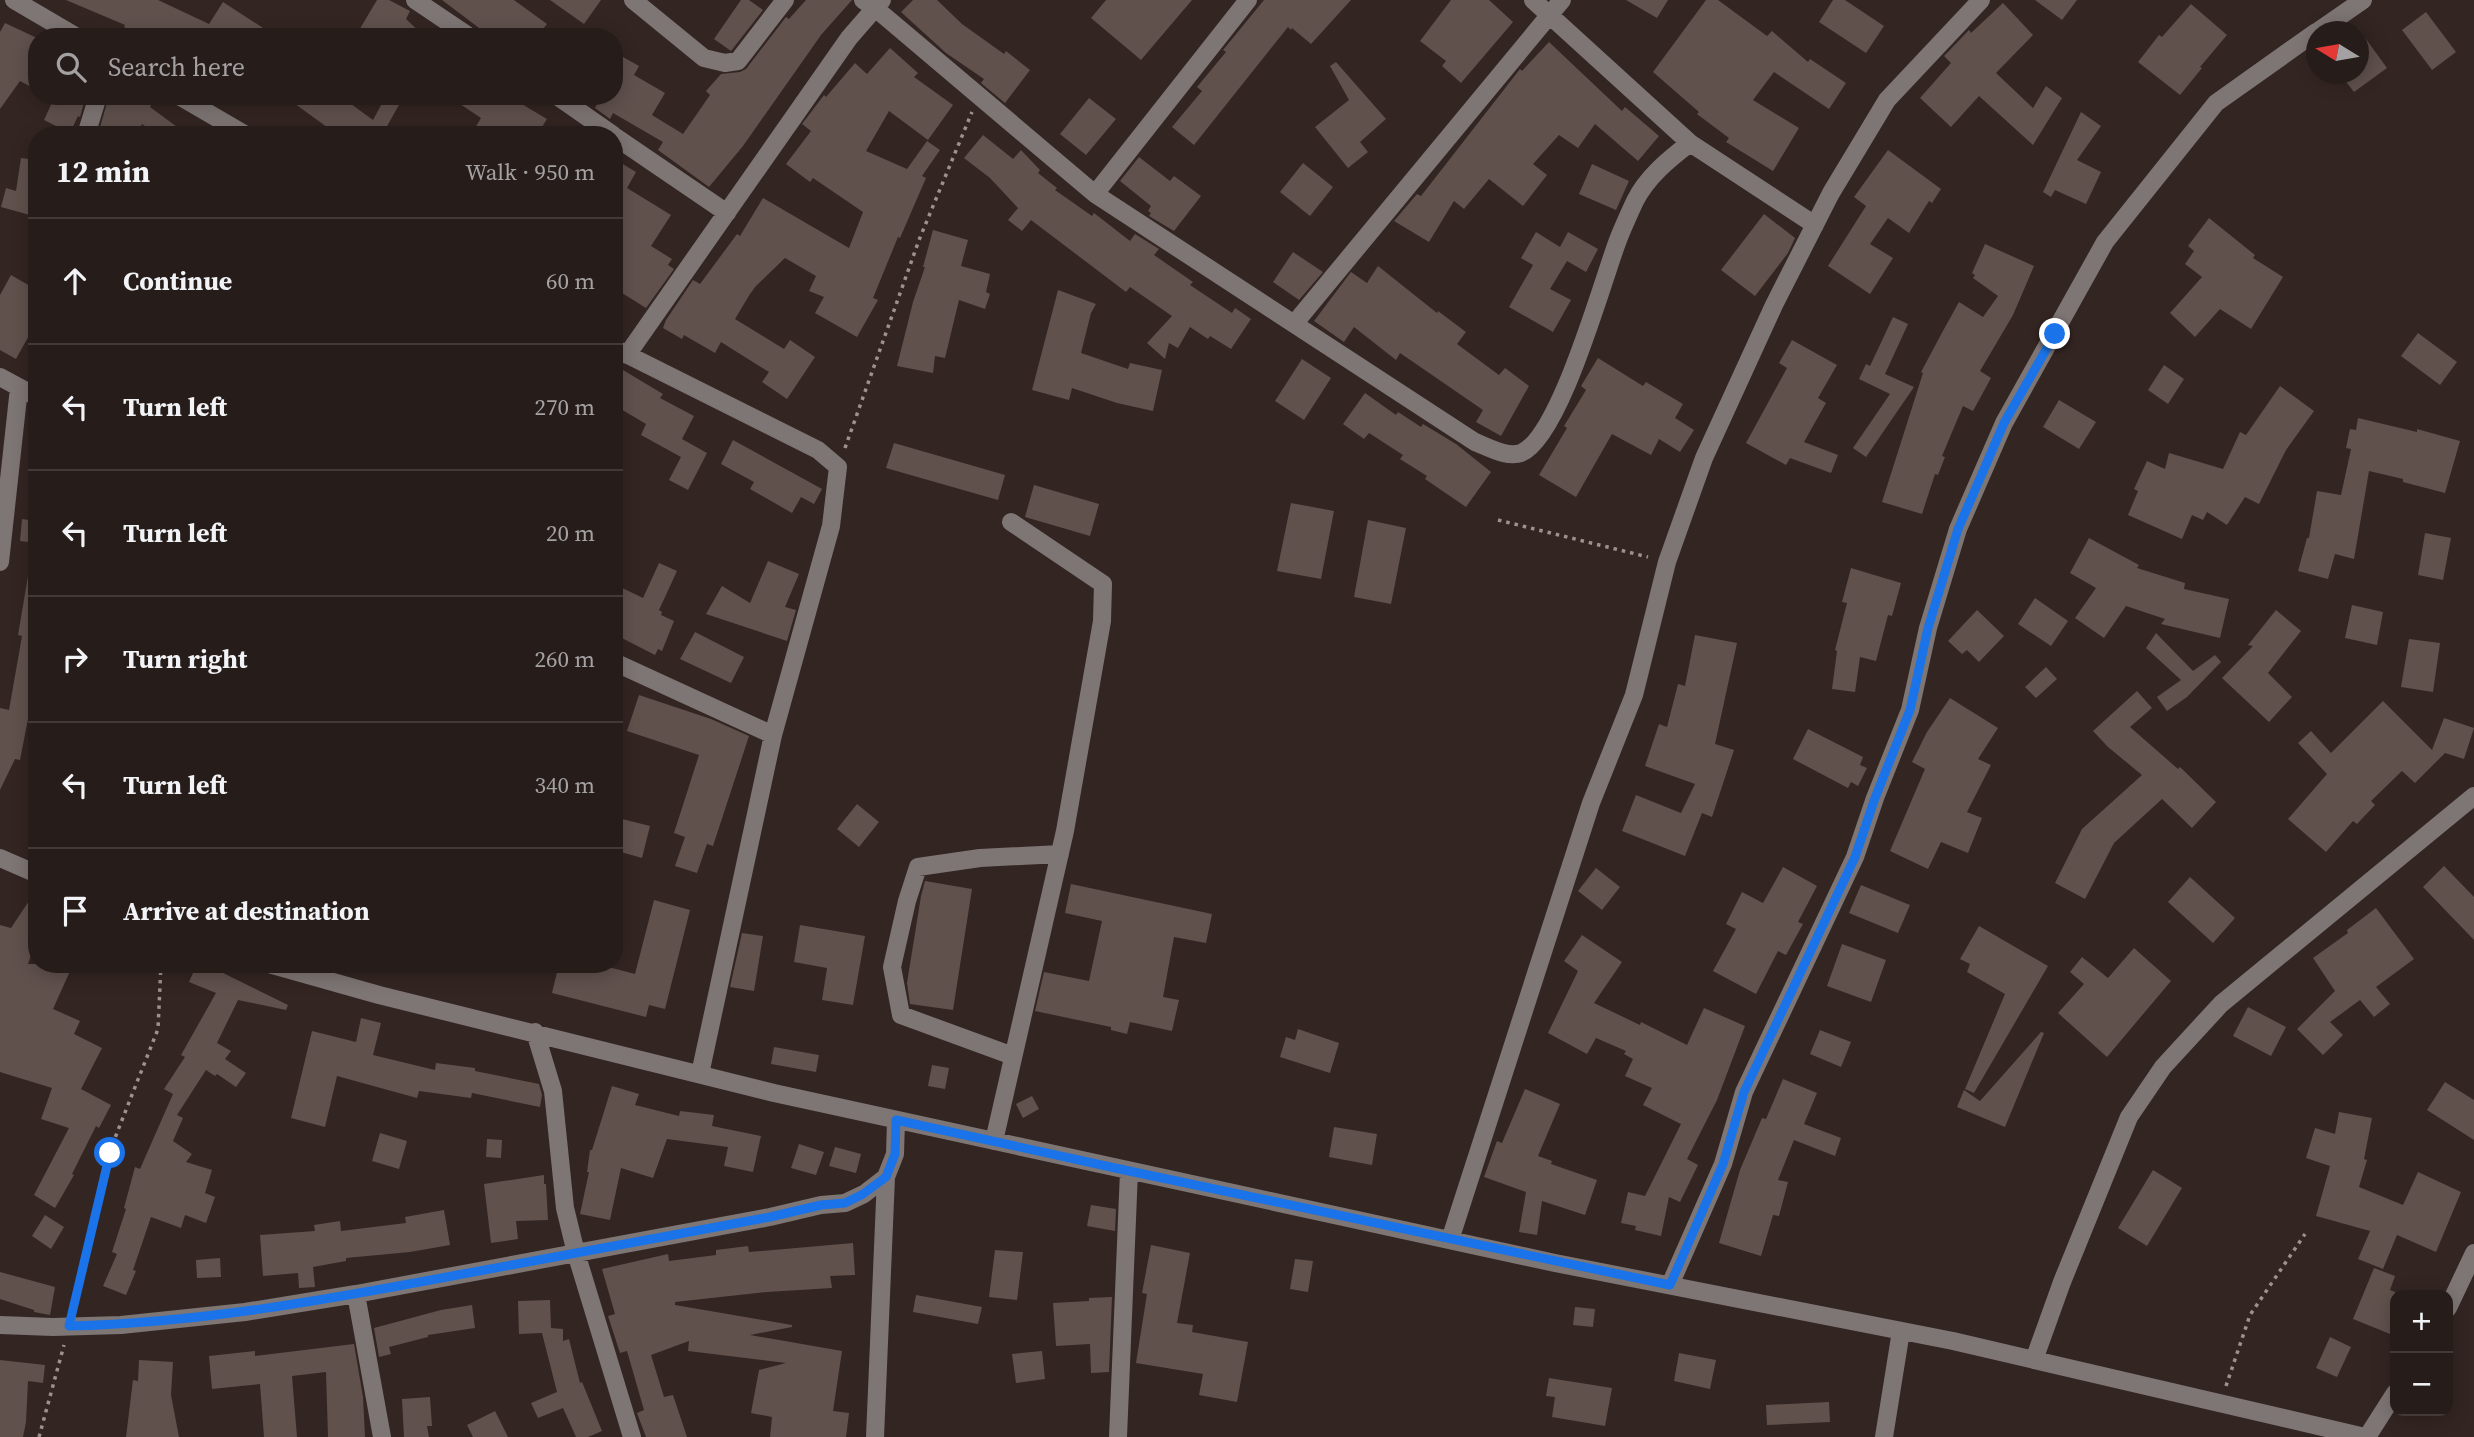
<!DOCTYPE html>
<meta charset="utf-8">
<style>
:root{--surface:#261c1a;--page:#2e2523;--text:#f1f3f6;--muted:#a4a1a2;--line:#423a39}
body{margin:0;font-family:"Source Serif 4",serif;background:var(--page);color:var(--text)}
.controls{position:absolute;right:21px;bottom:21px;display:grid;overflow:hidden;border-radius:14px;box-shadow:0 4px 18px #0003}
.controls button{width:63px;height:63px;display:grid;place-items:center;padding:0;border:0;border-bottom:2px solid var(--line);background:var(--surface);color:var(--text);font:35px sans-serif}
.compass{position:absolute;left:2306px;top:21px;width:63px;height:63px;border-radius:50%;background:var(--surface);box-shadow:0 4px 18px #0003;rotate:281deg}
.stop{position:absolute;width:21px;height:21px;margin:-16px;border:5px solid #1a73e8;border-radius:50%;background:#fff}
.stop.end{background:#1a73e8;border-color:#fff;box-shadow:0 2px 7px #0008}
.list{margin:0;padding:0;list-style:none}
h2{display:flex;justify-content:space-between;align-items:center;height:91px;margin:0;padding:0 28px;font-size:30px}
h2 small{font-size:23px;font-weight:400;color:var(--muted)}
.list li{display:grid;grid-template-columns:46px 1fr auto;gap:21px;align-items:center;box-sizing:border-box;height:126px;padding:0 28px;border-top:2px solid var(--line)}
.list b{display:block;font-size:26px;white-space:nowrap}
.list em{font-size:23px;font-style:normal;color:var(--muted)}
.icon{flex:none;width:38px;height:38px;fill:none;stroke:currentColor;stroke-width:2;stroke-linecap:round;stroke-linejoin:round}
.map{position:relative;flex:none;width:2474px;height:1437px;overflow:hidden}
.search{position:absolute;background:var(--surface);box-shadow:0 4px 18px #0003;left:28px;top:28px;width:595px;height:77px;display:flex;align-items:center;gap:18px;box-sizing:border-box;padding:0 24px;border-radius:28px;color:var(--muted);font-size:26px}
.panel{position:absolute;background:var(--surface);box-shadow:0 4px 18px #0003;left:28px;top:126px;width:595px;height:847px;border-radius:28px}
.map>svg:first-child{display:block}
.building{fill:#60514d}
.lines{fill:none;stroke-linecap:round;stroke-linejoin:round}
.path{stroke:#9e9290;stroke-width:3.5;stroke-dasharray:3.5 5;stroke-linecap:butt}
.minor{stroke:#7e7674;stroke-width:18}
.route{stroke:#1a73e8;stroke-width:9}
</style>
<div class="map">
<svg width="2474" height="1437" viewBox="0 0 2474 1437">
<rect width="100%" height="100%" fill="#332522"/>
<!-- building -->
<path class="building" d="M66,0H158L209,24L223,2L277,37H143L124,27L125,25Z
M377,0H389L410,11L406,19L425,37H355Z
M442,0H514L547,24L537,37H491Z
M550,0H601L584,24Z
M741,0H749L763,10L731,51L714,39Z
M806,0H852L821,35L743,146L709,187L658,150L663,142L613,113L610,119L595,108L597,104L583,96H614V74L623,57L639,66L634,75L665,93L652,115L683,134L710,95L706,91L721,74L740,72L746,69L786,17L789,19Z
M913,0H937L962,24L1004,54L1006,51L1030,70L1005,103L981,83L984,79L946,53L901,12Z
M1106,0H1192L1141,60L1091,18Z
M1264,0H1351L1311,44L1292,28L1291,30L1288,27L1194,145L1172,127L1202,91L1197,87L1226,52L1223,50Z
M1451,0H1489L1513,22L1461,83L1442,66L1446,61L1420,41Z
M1626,0H1668L1657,18Z
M1706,0H1718L1767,36L1772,31L1808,62L1810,59L1846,83L1829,109L1774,72L1753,100L1799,128L1773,171L1726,142L1729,138L1697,114L1699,112L1653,72Z
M1833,0H1845L1884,26L1866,53L1819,22Z
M2035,0H2077L2062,20Z
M2003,3L2033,35L1996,73L2033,108L2046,86L2062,98L2033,145L1979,96L1951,127L1920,98L1951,63L1944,56L1969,30L1971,33Z
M2191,4L2227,35L2200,67L2202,68L2180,95L2138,62L2159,35L2162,37Z
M2426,12L2456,52L2432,70L2402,30Z
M5,23L37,38V90L20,81L0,109V32Z
M2358,28L2387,68L2354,92L2340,74H2358Z
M1549,42L1622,111L1625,107L1659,136L1638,161L1595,124L1578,148L1559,135L1533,164L1547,175L1523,206L1489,179L1464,209L1454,201L1429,242L1394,221L1417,194L1421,196L1520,69L1522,71Z
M890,48L918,73L914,77L953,105L928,140L889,111L866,151L907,169L927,141L940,150L922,176L926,178L900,238L898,237L873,298L878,300L857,337L815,313L824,297L809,291L816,276L785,258L756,286L750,294L735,319L784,349L790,340L815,357L787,399L762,382L769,372L721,342L715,353L684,335L682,339L663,328L666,320L693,280L700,284L737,234L740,236L763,198L849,248L863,212L813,178L810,182L786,164L811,131L802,124L824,95L826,97L855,63L867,74Z
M1336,62L1386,119L1360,142L1368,152L1348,168L1315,127L1349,100L1330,66Z
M55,96H86L80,117L78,116L70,133L44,120Z
M109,96H138L152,103L150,107L188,135H158L142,124L137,135H116L100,127Z
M284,96H340L373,120L386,96H404L386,128L395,135H338Z
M448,96H525L520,103L547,119L537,135H471L481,118Z
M1089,98L1116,119L1086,155L1060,134Z
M2081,112L2101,126L2077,160L2101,172L2086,204L2055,190L2051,197L2043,192Z
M983,135L1013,159L1021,150L1040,170L1038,173L1057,188L1055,190L1092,216L1094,213L1130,241L1135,234L1159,249L1154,255L1193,282L1190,285L1232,313L1235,308L1251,319L1231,349L1210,336L1208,339L1190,327L1178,348L1169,343L1165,359L1147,343L1172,316L1130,287L1126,292L1031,220L1022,231L1008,220L1018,208L990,178L964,158Z
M1888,150L1941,189L1932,203L1929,201L1909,233L1888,218L1870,244L1893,258L1870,294L1828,266L1866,206L1854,197Z
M1139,157L1170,181L1174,176L1201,196L1174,231L1149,216L1151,213L1148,211L1151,206L1120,181Z
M21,158L37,160V217L1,207L6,188L16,191Z
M621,163L636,172L627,188L671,215L651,246L672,259L668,265L674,269L646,308L614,288V175Z
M1303,163L1333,187L1310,216L1280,192Z
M1592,164L1629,181L1616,210L1579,194Z
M1764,214L1795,238L1788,253L1755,296L1721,270Z
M2209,218L2255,255L2253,258L2283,277L2251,329L2220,309L2195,337L2170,313L2202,277L2185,264L2194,251L2188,246Z
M933,230L968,240L961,266L990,274L986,292L990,294L985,309L959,300L945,358L935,356L933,373L897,366L913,302L925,267H923Z
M1536,232L1560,247L1568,232L1598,249L1586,272L1567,261L1550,289L1571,300L1553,332L1509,307L1533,265L1521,258Z
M1985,244L2034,266L2013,315L1980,371L1991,378L1973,411L1963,406L1942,456L1945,457L1938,475L1935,474L1922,514L1882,502L1923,373L1921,372L1944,329L1959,302L1983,317L1998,296L1973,278L1975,275L1972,273Z
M1293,252L1323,272L1299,300L1273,282Z
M1378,266L1437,313L1438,311L1466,332L1457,344L1499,375L1505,368L1529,386L1501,436L1476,422L1483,410L1400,353L1396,360L1354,327L1344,342L1314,321L1351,272L1367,283Z
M11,275L37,290V321L16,359L0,350V295Z
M1058,290L1096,304L1091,313L1081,353L1128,369L1130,363L1162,370L1153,411L1117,403L1072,388L1069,400L1032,390Z
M1893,317L1908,324L1885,374L1914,387L1866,457L1853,448L1890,394L1859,379L1866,364L1870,366Z
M2418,333L2457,362L2440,385L2401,356Z
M1792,340L1837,365L1818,398L1826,403L1804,442L1838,455L1831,473L1790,458L1786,465L1746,443L1787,368L1779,363Z
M1598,358L1643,386L1646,382L1683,404L1675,418L1694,430L1680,452L1659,439L1651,455L1612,434L1576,497L1539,475L1567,428L1564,426L1586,390L1581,386Z
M1302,359L1331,378L1304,420L1275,401Z
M2164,365L2184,379L2168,404L2148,390Z
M623,370L663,394L660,398L694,416L682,439L707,453L688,490L669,480L681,457L641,435L646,424L614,405V385Z
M2280,386L2314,411L2286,450L2259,504L2245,497L2227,525L2207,512L2203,520L2192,515L2182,539L2128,515L2138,491L2134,489L2147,461L2165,469L2169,453L2223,469L2240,432L2246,435Z
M1365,393L1396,415L1398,412L1421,427L1423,424L1456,444L1491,472L1466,507L1425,479L1427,476L1400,459L1403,455L1369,433L1364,439L1343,424Z
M2059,400L2096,422L2079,449L2043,427Z
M2358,418L2417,432V429L2460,441L2445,493L2403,482V479L2369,471L2354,559L2335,554L2328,579L2298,571L2307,538H2309L2317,491L2341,495L2351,449L2346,448L2350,429L2356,430Z
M733,440L822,489L814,504L801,497L792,513L750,489L754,482L721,464Z
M894,443L1005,475L998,500L886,468Z
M1034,485L1099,504L1090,536L1025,517Z
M1291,503L1334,511L1321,579L1277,571Z
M22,519L37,521V543L20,541Z
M1368,520L1406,528L1391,604L1354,597Z
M2425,533L2451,538L2443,580L2418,575Z
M2089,538L2139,565L2137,568L2185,583L2184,589L2229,599L2220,638L2161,624L2165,619L2126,606L2104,638L2075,618L2096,588L2070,573Z
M768,561L799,574L785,607L796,610L787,641L706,614L722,586L750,603Z
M659,563L677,571L659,610L662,612L661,615L674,621L662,651L658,649L655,655L614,634V584L643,598Z
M1851,568L1901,583L1892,616L1888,615L1876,661L1860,657L1855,692L1832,689L1837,651L1835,650L1847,603L1842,602Z
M28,576L37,577V699L32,698L20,760L15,759L0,790V708L9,710L22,636L18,635Z
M2035,598L2068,621L2051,646L2018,624Z
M2352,605L2383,612L2377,645L2345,638Z
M1977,610L2004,636L1979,662L1967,650L1962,654L1948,641Z
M2276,610L2301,631L2268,673L2292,697L2269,722L2222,678L2253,646L2248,645Z
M695,632L744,657L731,683L680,659Z
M2156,633L2193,671L2215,655L2221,662L2187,697L2167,711L2157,697L2181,680L2146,648Z
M1695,635L1737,643L1715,744L1734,750L1712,817L1702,813L1685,856L1622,831L1636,795L1681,813L1695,784L1645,766L1659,724L1667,727L1678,684L1685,686Z
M2409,639L2440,643L2433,692L2401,687Z
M2046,667L2057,679L2036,698L2025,687Z
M2137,691L2152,708L2130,727L2178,769L2180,767L2216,802L2192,828L2162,799L2114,843L2085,899L2055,883L2082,829L2142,775L2108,747L2093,731Z
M639,695L711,719L749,736L713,846L707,844L697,873L675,866L685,837L674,833L699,755L627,731Z
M1950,698L1998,728L1978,759L1991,765L1967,812L1982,818L1968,853L1941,842L1928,869L1890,851L1925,769L1912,762L1927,732Z
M2383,701L2432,750L2444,718L2474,728L2464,759L2445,753L2415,783L2402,771L2371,801L2375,805L2357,824L2353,821L2326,852L2288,819L2327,774L2298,743L2311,731L2331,753Z
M1808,729L1863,757L1860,765L1867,768L1858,786L1851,782L1848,788L1793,759Z
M857,804L879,822L859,847L837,829Z
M614,817L650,826L642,858L614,850Z
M2444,866L2474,897V940L2423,887Z
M1783,867L1817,886L1798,922L1803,924L1786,955L1778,951L1756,994L1713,971L1736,929L1726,924L1742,892L1763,903Z
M1596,868L1620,887L1602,910L1578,891Z
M2190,877L2235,918L2213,943L2168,902Z
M925,881L972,889L953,1010L910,1004L907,983L921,896Z
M1071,884L1212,914L1206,943L1174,937L1163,997L1179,1000L1172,1031L1130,1022L1127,1034L1111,1030V1027L1035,1011L1044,972L1089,981L1102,921L1065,913Z
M1861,885L1910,905L1898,933L1849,913Z
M37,889V937L28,964H61L71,969L53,1009L80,1021L74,1034L102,1048L81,1089L111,1105L99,1128L96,1126L72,1174L74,1175L55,1208L34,1195L69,1128L41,1119L52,1088L0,1072V925L11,928Z
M654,900L690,910L665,1009L649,1005L646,1017L552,993L559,964H597L635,974Z
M2376,908L2414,959L2376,987L2390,1004L2374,1017L2360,1000L2330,1022L2343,1035L2323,1055L2297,1029L2335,991L2313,958L2348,933L2347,930Z
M800,925L865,936L853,1005L822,1000L827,968L794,962Z
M1979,926L2048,966L1974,1093L1965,1089L2005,994L1967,972L1970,964L1960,959Z
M742,933L763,936L754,991L730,987Z
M1582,935L1622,962L1594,1003L1640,1025L1641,1022L1687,1045L1704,1008L1745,1026L1717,1100L1687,1159L1698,1165L1680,1202L1669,1197L1661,1236L1635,1230L1636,1226L1621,1223L1628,1192L1645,1196L1681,1124L1643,1105L1652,1088L1625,1076L1633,1059L1624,1054L1626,1051L1596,1038L1587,1054L1548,1033L1578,971L1564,961Z
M1842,944L1886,960L1871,1002L1827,986Z
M2134,948L2171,981L2107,1057L2058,1013L2084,984L2070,972L2082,957L2108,978Z
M197,964H208L224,971L223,973L288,1005L286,1010L238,1000L217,1043L231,1051L225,1059L246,1073L236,1087L217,1074L215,1076L206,1070L177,1115L183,1118L173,1141L192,1154L186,1162L212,1170L205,1193L215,1197L206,1223L185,1215L181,1228L151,1217L133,1270L136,1271L126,1295L103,1286L117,1254L112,1252L126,1209L124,1208L135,1167L140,1169L173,1094L164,1089L185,1057L181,1055L216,993L189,982Z
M2248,1007L2286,1027L2271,1056L2233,1036Z
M361,1018L381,1023L373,1055L435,1070L436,1063L475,1068V1071L539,1084L542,1095L540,1107L472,1093L471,1098L419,1091L417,1098L337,1076L325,1127L291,1118L312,1031L356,1042Z
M1298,1029L1339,1043L1330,1073L1280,1057L1286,1037L1295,1040Z
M1820,1030L1851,1042L1841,1067L1810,1054Z
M2041,1032L2044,1033L2005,1127L1957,1107L1964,1090L1980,1101Z
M774,1047L819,1055L816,1072L771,1064Z
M932,1065L949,1068L945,1089L928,1086Z
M1783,1079L1817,1093L1804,1124L1841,1138L1835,1156L1794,1140L1778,1180L1788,1182L1779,1216L1773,1215L1761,1256L1719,1243L1740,1170L1762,1118L1766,1119Z
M2445,1082L2474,1100V1140L2427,1110Z
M612,1086L639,1094L635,1105L679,1116L680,1111L714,1115L712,1126L761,1136L753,1172L724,1166L728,1147L667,1139L653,1178L621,1168L610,1220L580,1214L589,1172H587L590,1150H592Z
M1525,1089L1560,1104L1538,1156L1552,1161L1551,1164L1597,1180L1585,1215L1542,1201L1537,1235L1519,1232L1526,1192L1484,1177L1497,1141L1502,1143Z
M1032,1096L1039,1109L1023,1118L1016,1104Z
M2339,1112L2372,1118L2364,1159L2367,1160L2359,1187L2403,1205L2418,1172L2461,1192L2436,1252L2397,1235L2383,1269L2358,1259L2370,1231L2316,1216L2330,1166L2306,1158L2315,1128L2335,1134Z
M1334,1127L1377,1134L1372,1165L1329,1157Z
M380,1133L407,1141L399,1169L372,1161Z
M487,1139L502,1140L501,1158L486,1157Z
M799,1144L824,1152L816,1175L791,1168Z
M835,1147L861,1154L856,1173L829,1166Z
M2153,1170L2182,1188L2147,1246L2118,1228Z
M544,1175V1184H546L548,1220L516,1221L518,1239L491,1243L484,1184Z
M1091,1205L1116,1209L1115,1231L1087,1226Z
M444,1210L450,1245L410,1252L346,1258V1261L313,1267L315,1287L299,1288L298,1273L263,1276L260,1235L315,1231L314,1225L340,1221L341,1231L406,1223L405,1217Z
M45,1215L64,1227L51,1249L32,1236Z
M853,1243L855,1275L830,1276L832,1288L767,1292L675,1302V1305L792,1325V1327L750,1335L842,1351L833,1411L849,1413L846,1437H770L772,1417L751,1413L759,1370L786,1363L688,1351L689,1341L651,1355L664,1397L673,1395L687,1437H646L637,1413L644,1410L627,1351L620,1353L608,1316L615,1314L602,1269L668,1254L669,1261L716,1255V1250L748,1246L749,1252Z
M1151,1245L1190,1253L1177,1323L1193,1325L1192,1332L1248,1342L1237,1402L1199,1395L1203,1374L1136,1363L1147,1294L1142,1293Z
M995,1250L1023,1252L1017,1300L989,1297Z
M220,1258L221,1277L197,1278L196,1260Z
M1295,1259L1313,1261L1308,1292L1290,1289Z
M2374,1268L2395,1276L2390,1290L2395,1292V1336L2353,1319Z
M0,1272L55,1287L50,1315L34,1312V1310L0,1299Z
M916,1295L982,1307L978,1324L913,1312Z
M1112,1297L1109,1372L1091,1373L1090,1344L1056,1346L1053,1303L1089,1301V1298Z
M550,1300L551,1328L563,1329V1341L569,1339L580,1383L582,1382L602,1431L588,1437H576L563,1408L538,1418L531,1403L557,1392L542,1333L519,1334L518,1301Z
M472,1305L475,1328L428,1335V1337L389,1347L391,1354L379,1357L374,1328L441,1310Z
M1575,1307L1595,1309L1593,1327L1573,1325Z
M2330,1337L2351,1347L2337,1377L2316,1368Z
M354,1344L363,1397L365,1437H328L326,1372L292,1376L297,1437H264L260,1384L212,1389L209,1356L255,1351V1356Z
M1042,1351L1045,1379L1016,1383L1012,1354Z
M1679,1353L1716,1360L1710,1389L1674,1381Z
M0,1360L45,1365L43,1383L28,1381L26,1422L23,1437H0Z
M139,1360L173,1362L171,1395L179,1437H126L133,1380L138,1381Z
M1549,1378L1612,1388L1605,1426L1552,1417L1555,1397L1546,1396Z
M430,1397L432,1426H427L429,1437H404L402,1399Z
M1829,1402L1830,1422L1767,1425L1766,1405Z
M495,1411L508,1437H473L467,1425Z"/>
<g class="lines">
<!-- path -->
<path class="path" d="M845,448L919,240L972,112
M1498,520L1648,557
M73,1310L109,1153L158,1029L161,964
M2226,1386L2250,1315L2305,1234
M39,1437L64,1345"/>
<!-- minor -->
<path class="minor" d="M14,0L77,37
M415,0L470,37
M633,0L704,58L725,63L738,61L785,0
M863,0L875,8L1095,194L1475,442C1488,447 1507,458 1521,453C1560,437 1602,282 1618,240C1623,227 1629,214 1635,201C1647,177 1669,159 1690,143
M1533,0L1690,143L1815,225
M2317,32L2363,0
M179,96L246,135
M557,96L613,135
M86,135L98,96
M614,136L727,213
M1095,194L1248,0
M1294,324L1562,0
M614,348L818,450L838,467L831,526L773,735L700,1074
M627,355L849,38L882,0
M0,377L37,397
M0,562L19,388
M614,662L773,735
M0,858L37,874
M269,964L379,995L774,1093L1555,1263L1953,1341L2365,1437
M535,1032L553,1091L565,1208L576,1253L632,1437
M1013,1056L901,1015L892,967L907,901L918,867L980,858L1060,854
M994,1141L1065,831L1102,621L1103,584L1011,522
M1450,1240L1591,803L1634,695L1667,562L1704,458L1774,305L1831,193L1887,100L1981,0
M1670,1285L1723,1164L1744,1092L1855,857L1875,798L1910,710L1928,628L1958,529L2004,423L2105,242L2216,103L2316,32
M356,1294L382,1437
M2448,1308L2474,1253
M0,1325L53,1327L121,1325L245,1312L356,1294L770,1217L821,1205L845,1203L864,1194L886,1177L895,1154L896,1120
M2034,1360L2062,1282L2129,1117L2163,1067L2221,1004L2474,796
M875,1437L886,1177
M1118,1437L1129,1171
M1884,1437L1901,1331
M2367,1437L2395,1393"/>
</g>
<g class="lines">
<!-- route -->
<path class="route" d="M110,1153L69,1326C198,1323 325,1300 452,1276C558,1256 664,1236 770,1217L821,1205L845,1203L863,1194L886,1177L895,1154L896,1120L1129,1171L1670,1285L1723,1164L1744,1092L1855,857L1875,798L1910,710L1928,628L1958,529L2004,423L2055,334"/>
</g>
</svg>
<div class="controls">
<button>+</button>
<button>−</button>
</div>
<svg class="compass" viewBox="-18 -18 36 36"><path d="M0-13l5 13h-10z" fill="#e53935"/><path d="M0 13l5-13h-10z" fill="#a4a1a2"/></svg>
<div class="stop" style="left:110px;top:1153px"></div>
<div class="stop end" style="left:2055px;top:334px"></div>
<div class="search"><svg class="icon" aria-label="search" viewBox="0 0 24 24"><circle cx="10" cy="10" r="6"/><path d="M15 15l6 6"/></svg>Search here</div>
<section class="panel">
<h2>12 min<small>Walk · 950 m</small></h2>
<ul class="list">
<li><svg class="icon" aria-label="ahead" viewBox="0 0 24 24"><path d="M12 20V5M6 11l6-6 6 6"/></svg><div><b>Continue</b></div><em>60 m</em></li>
<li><svg class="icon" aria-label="left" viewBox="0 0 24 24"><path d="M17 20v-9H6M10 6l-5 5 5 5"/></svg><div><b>Turn left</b></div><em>270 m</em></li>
<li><svg class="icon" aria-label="left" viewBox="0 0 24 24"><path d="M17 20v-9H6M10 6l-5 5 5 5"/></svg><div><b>Turn left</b></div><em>20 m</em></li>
<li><svg class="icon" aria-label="right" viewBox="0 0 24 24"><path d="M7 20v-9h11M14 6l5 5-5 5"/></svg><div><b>Turn right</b></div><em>260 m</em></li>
<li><svg class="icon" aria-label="left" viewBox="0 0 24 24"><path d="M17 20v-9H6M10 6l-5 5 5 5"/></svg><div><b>Turn left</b></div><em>340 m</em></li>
<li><svg class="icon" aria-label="arrive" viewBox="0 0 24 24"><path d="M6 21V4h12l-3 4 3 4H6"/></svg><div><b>Arrive at destination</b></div></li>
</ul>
</section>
</div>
